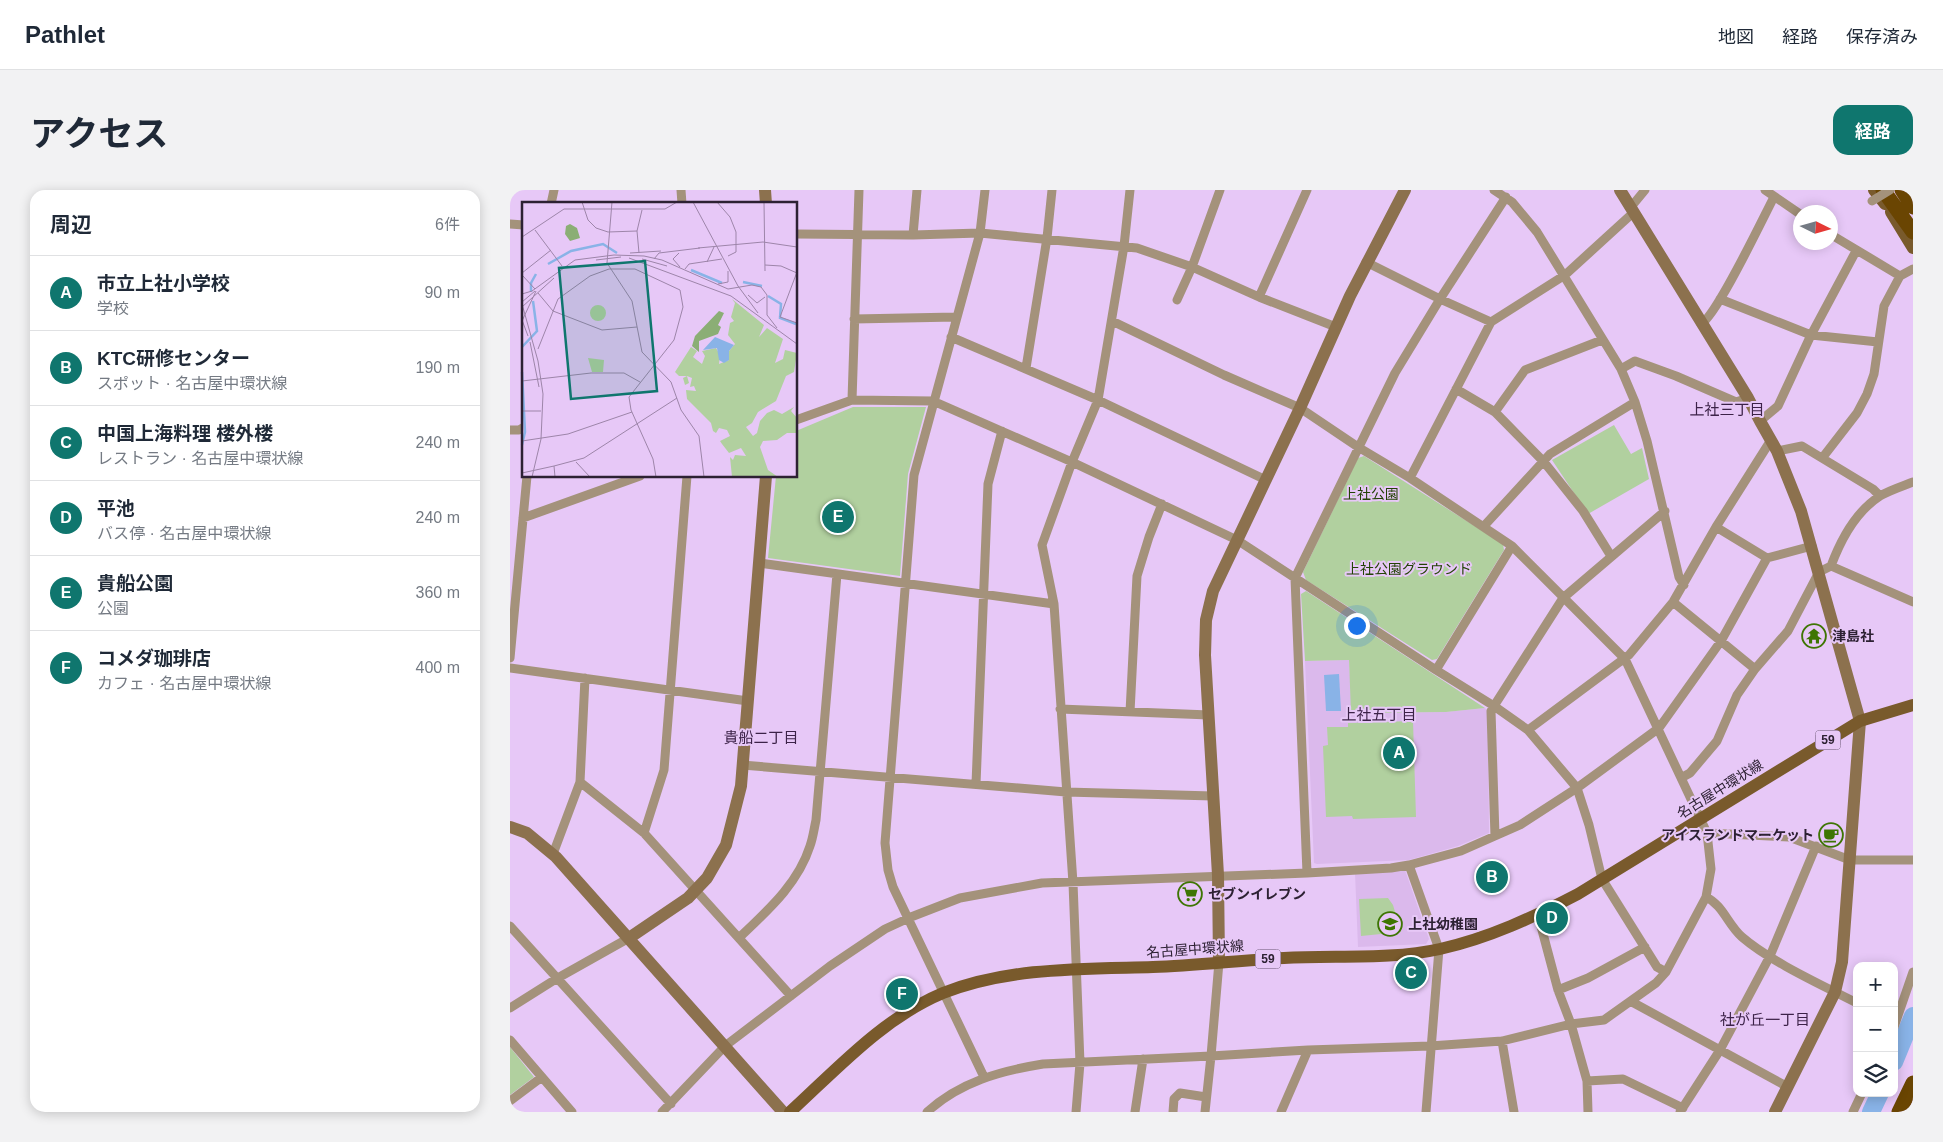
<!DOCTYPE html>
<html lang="ja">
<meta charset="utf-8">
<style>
:root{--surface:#fff;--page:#f2f2f3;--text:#1f2937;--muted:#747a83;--line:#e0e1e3;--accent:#0f766e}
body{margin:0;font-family:Arial,"Noto Sans JP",sans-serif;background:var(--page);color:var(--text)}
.controls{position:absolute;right:15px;bottom:15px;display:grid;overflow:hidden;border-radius:10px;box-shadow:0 2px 12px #0003}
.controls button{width:45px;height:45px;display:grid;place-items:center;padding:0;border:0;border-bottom:1px solid var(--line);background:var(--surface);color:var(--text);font:25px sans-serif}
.compass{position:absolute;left:1283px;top:15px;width:45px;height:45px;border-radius:50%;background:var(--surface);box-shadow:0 2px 12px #0003;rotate:95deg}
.you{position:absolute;left:846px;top:435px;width:18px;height:18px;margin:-12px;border:4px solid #fff;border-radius:50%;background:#1a73e8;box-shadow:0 0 0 8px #1a73e833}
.badge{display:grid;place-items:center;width:32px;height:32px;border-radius:50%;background:var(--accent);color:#fff;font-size:16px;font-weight:700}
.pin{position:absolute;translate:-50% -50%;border:2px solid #fff;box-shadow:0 1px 5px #0006}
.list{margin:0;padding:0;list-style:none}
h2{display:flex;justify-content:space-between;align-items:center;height:65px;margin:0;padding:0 20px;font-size:21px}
h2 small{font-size:16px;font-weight:400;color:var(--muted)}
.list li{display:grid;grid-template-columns:32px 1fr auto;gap:15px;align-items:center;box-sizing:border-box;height:75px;padding:0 20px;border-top:1px solid var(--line)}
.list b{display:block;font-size:19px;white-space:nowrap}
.list p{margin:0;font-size:16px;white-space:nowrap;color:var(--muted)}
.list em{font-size:16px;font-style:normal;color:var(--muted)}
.icon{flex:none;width:28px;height:28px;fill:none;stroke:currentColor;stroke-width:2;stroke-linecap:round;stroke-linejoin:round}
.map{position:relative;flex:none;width:1403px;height:922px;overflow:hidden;border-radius:15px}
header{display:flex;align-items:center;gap:30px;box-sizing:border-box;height:70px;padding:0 25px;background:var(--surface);border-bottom:1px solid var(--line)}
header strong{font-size:24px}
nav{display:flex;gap:28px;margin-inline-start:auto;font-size:18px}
.intro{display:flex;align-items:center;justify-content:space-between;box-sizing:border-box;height:120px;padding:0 30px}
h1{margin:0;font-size:35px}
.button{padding:12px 22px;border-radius:15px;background:var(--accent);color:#fff;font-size:18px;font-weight:700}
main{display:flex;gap:30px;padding:0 30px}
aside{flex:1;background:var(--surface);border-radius:15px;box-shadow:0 2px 12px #0003}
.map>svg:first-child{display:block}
.built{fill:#dbb9ec}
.green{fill:#b1d09f}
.water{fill:#89b3e7}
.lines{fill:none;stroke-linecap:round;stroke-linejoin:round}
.river{stroke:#89b3e7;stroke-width:18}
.street{stroke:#a4927b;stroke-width:9}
.secondary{stroke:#8c714e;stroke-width:12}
.primary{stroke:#795a2c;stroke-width:12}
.highway{stroke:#6a4502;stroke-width:15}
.street-bridge{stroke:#a4927b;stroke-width:9}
.labels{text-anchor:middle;stroke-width:4;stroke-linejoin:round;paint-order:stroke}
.shield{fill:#e7c8f7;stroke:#65536e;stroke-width:1}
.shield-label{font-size:12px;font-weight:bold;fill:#2d2133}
.park-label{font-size:14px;fill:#234305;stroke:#e7c8f7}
.poi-label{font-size:14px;font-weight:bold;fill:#2d2133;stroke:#e7c8f7;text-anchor:start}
.street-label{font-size:14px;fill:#2d2133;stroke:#e7c8f7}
.neighbourhood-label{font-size:15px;fill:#3c2248;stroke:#e7c8f7}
.inset-river{fill:none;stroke:#89b3e7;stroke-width:2.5}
.inset-road{fill:none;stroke:#9d85a9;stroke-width:1}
.view{fill:#0f766e;fill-opacity:0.15;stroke:#0f766e;stroke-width:2.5}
.inset-edge{fill:none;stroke:#2d2133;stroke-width:2.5}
</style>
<header>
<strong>Pathlet</strong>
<nav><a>地図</a><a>経路</a><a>保存済み</a></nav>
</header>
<div class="intro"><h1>アクセス</h1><a class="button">経路</a></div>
<main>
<aside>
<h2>周辺<small>6件</small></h2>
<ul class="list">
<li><span class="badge">A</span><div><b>市立上社小学校</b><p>学校</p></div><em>90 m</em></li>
<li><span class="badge">B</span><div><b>KTC研修センター</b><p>スポット · 名古屋中環状線</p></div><em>190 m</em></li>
<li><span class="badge">C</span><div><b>中国上海料理 楼外楼</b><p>レストラン · 名古屋中環状線</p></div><em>240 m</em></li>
<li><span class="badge">D</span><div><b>平池</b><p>バス停 · 名古屋中環状線</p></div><em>240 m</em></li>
<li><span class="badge">E</span><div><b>貴船公園</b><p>公園</p></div><em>360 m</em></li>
<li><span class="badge">F</span><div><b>コメダ珈琲店</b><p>カフェ · 名古屋中環状線</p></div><em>400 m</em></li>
</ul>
</aside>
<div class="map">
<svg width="1403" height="922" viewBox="0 0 1403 922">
<rect width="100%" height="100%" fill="#e7c8f7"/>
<!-- built -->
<path class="built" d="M839,470L842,523L936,522L975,518L978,521L979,643L948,656L899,670L807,674L804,673L795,471Z
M895,680L919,749L916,754L848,757L845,683Z"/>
<!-- green -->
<path class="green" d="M343,217H416L398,284L390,386L258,368L266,286H286V241Z
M1104,235L1121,264L1132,258L1139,289L1078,324L1042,270Z
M854,266L993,354L994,360L927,469L922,470L796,390L793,382L848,268Z
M796,401L975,518L936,522L841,523L839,470L795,471L791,404Z
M903,531L906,627L843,629L842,626L816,627L813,556L818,555L817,537H838V533Z
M878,708L883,715L891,742L851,746L849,709Z
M0,857L24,887L0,905Z"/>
<!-- water -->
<path class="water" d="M829,484L831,521H816L814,485Z"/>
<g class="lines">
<!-- river -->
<path class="river" d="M1384,872L1403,826
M1361,922L1370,903"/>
<!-- street -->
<path class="street" d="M171,0L172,14
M984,0L1002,12L1027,42L1111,179L1125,212L1137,251L1169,387L1174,395
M1255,0L1290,24
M41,14L44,0
M1121,17L1135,0
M0,34L14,35
M286,44L403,45L470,43L627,58L682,77L749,107L826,137
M1320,44L1390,86
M403,45L407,0
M856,72L930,109L981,132
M749,107L797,0
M1210,109L1301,145L1368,152
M667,110L682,77L710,0
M344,129L446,127
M602,131L714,185L790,218L848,257L900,288L1002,356L1115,469L1197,643L1201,679L1196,707L1156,782L1146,793L1094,830L1061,834L992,851L920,856L798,860
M1191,134C1207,125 1252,30 1264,7
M441,147L588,210L756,290
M516,178L537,48L542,0
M1111,179L1125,171L1166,186L1226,212L1238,208
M946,199L985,222L1034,272L1073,321L1101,366
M342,210L349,0
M985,222L1015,180L1092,150
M1250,231L1268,216L1301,145L1346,61
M0,240H9L14,237
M1267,261L1292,256L1363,299L1370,306
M1313,267L1347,223L1357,204L1364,184L1374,116L1390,86L1403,79
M900,288L981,132L1055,85L1124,22
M13,328L130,286
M974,336L1040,264L1125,212
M1206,337L1257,368L1302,356
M249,373L544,414
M1321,376L1403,412
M1163,412L1245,479
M0,468L17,286
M0,478L238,511
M926,480L1002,356
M550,519L699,525
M620,522L627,386L639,347L652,314
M1018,540L1119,465L1163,412L1206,337L1261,250
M232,575L556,602L703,606
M1171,588L1180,583L1207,551L1227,505L1245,479L1278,441L1309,382L1321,376C1331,349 1345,322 1370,306C1380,300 1393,296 1403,292
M70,592L134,643L281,806
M466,594L478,294L492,241
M134,643L154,580L177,286
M1197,643L1279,647L1340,670H1403
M985,646L981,521L984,516L1053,408L1155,321
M43,664L70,592L75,488
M899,675L929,759L916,922
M797,683L785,388L885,183L930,109L996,7
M1196,707C1213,715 1218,735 1232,747C1261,772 1312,795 1347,813
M1028,725L1048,800L1061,834L1077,891L1078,922
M0,736L161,914
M230,747C257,721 288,694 300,656C303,648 304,639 306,630L327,384
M709,772L701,866L798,860L771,922
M1156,782L1147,777L1092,689L1079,635L1067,598L1149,538L1211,451L1257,368
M1048,800L1078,788L1135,757
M1122,812L1278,897
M0,818L46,789L119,748
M1384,837L1403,782
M0,850L62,922
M992,851L1004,922
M474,887L383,697L378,680L375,653L404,285L470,43L475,0
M1077,891L1113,889L1173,918
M0,911L32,887
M152,922L215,856L320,776L375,739L401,727L450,708L532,693L797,683L881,678L899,675L951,661L985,646L1010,635L1067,598L1018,540L984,516L926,480L727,350L562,272L423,211L342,210L286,230
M417,922C450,892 490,881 533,874L701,866L695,922
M566,922L570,873L563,693L544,414L532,355L562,272L588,210L614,56L620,0
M625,922L633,869
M663,922L664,909L670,903L696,907
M1170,922L1210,860L1260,766L1306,656
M1343,922L1352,903"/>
<!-- secondary -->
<path class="secondary" d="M255,0L256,14
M1110,0L1238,208L1250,231L1267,261L1291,321L1350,531L1332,772L1325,802L1265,922
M0,637L17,643L46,667L273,922
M119,748L178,708L197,688L216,655L231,596L256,286
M709,772L708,685L695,465L696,430L703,401L790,218L840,106L895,0"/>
<!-- primary -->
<path class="primary" d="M1364,0L1375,14
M1402,0L1403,2
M1381,22L1403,58
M280,922C327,879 373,828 433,803C499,777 573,779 643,777C686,776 730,770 774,768C824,765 881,770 930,759C979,748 1024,727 1068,704L1350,531L1403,515"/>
<!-- highway -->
<path class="highway" d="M1373,0L1403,42
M1392,0L1403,17
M1389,922L1403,893"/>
<!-- street-bridge -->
<path class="street-bridge" d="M1362,11L1380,0"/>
</g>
<!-- icons -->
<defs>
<g id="temple-ring" transform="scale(1.25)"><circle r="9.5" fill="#e7c8f7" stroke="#3e7503" stroke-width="1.5"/><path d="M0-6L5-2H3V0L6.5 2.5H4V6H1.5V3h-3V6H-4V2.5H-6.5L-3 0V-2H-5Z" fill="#3e7503"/></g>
<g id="cafe-ring" transform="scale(1.25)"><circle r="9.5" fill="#e7c8f7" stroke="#3e7503" stroke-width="1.5"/><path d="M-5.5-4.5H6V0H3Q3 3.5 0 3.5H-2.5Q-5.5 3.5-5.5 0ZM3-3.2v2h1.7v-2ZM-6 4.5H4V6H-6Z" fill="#3e7503"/></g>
<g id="supermarket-ring" transform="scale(1.25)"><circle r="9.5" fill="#e7c8f7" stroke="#3e7503" stroke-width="1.5"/><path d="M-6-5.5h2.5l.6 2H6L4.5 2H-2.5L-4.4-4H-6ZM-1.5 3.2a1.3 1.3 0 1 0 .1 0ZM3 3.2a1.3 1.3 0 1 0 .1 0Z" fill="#3e7503"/></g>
<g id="school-ring" transform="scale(1.25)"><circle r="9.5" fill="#e7c8f7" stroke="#3e7503" stroke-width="1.5"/><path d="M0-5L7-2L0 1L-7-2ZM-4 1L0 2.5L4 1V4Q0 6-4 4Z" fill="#3e7503"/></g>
</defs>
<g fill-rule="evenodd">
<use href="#temple-ring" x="1304" y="446"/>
<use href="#cafe-ring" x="1321" y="645"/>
<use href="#supermarket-ring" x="680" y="704"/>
<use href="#school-ring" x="880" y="734"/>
</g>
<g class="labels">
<!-- shield labels -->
<g class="shield">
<rect x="1305.5" y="540.5" width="25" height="19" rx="4"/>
<rect x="745.5" y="759.5" width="25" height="19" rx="4"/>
</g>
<g class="shield-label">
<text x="1318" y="554">59</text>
<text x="758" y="773">59</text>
</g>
<!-- park labels -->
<g class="park-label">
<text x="861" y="309">上社公園</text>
<text x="899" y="384">上社公園グラウンド</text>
</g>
<!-- poi labels -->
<g class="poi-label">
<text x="1322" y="451">津島社</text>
<text x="1304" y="650" text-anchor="end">アイスランドマーケット</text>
<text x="698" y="709">セブンイレブン</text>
<text x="898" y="739">上社幼稚園</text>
</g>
<!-- street labels -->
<g class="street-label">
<text transform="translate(1210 599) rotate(-32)" y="5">名古屋中環状線</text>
<text transform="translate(685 759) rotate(-4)" y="5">名古屋中環状線</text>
</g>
<!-- neighbourhood labels -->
<g class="neighbourhood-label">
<text x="1217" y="225">上社三丁目</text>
<text x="869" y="530">上社五丁目</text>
<text x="251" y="553">貴船二丁目</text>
<text x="1255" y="835">社が丘一丁目</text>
</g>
</g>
<!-- overview -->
<g transform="translate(12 12)">
<rect width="275" height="275" fill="#e7c8f7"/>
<path d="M210,97L242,123L237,135L245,126L261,137L253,161L261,157L263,148L275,151L272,170L264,174L254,199L236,210L230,221L224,225L231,234L235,231L238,219L245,211L252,208L260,212L272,205L269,209L275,216V231H265L255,238L241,239L238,245L246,268L256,275H210L208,255L211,258L213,253L224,254L219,246L207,251L200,242L198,239L208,234L205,228L197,226L194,231L191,229L189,221L165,197L164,188L174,189L172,184L168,185L170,176L165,174L167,181L163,183L161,176L165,174H157L153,170L169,145L175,149L171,155L180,162L183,154L180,149L194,146L198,153L197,162L207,158V149L213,142L206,133L208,121L212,119L209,115L213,101ZM68 111a8 8 0 1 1 16 0a8 8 0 1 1-16 0ZM66,156L82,158L81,170H70Z" fill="#b1d09f"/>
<path d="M48,22L55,26L58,36L48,39L43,32L44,24ZM197,109L202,111L196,123L199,125L196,132L177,139V150L170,144L173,134Z" fill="#8bae75"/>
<path d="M193,135L212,143L207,149V158L202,161L197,158L195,146L181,148Z" fill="#89b3e7"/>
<path class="inset-river" d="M26,62L49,49L81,42L95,51M169,68L200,81M221,80L240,84M9,90V81L14,72M246,94L259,102L258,116L274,122M0,145L15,129L11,99M0,170L3,230L0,243"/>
<path class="inset-road" d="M60,0L66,18L74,26L86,30L115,29M90,0L85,61L110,99L120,150L149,180L159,208L177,234L182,275M171,0L216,84L236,111M195,0L208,15L214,30V50L206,54M242,0L243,69M13,28L40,64M0,35L42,7H143L155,0M176,46L241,40L275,45M108,51L139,49M117,51L115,29L120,8M157,51L151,57L158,65M107,56L209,94L275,142M120,57L145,64M132,57L137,51L178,46M74,58L99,55M185,60L192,45M243,63L259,64L275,71M163,67L167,62L200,57M275,70L258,115L275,121M0,71L29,48M0,73L13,87M196,82L206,80V69M16,91L31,109L80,128L115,125M0,92L10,89L53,58L92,53L122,54L140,58L206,87L230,83L239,85L245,93V113L255,126M226,93L235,101L243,95M0,100L13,89M0,102L16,159L21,192L19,237L10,275M0,105L32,76M0,118L6,134M0,119L14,89M8,140L17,185M16,147L36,97L68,74L87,67H113L158,88L161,105L152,138L107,195L109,208L131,257L134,275M275,160V176M0,179L69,171H102L118,180M0,209H19M0,239L46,232L110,210M54,260L68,275M0,271L32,264M33,275L32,264L62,256L155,196"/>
<path class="view" d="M123,59L135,189L49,197L37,66Z"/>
<rect width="275" height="275" class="inset-edge"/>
</g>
</svg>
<div class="controls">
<button>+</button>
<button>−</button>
<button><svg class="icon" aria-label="layers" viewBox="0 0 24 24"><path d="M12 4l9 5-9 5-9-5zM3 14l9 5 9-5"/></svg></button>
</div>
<svg class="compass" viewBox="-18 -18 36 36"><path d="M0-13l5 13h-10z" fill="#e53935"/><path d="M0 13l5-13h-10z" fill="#747a83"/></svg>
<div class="you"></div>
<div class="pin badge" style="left:889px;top:563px">A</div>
<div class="pin badge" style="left:982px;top:687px">B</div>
<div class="pin badge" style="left:901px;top:783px">C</div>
<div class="pin badge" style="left:1042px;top:728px">D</div>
<div class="pin badge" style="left:328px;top:327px">E</div>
<div class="pin badge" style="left:392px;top:804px">F</div>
</div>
</main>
